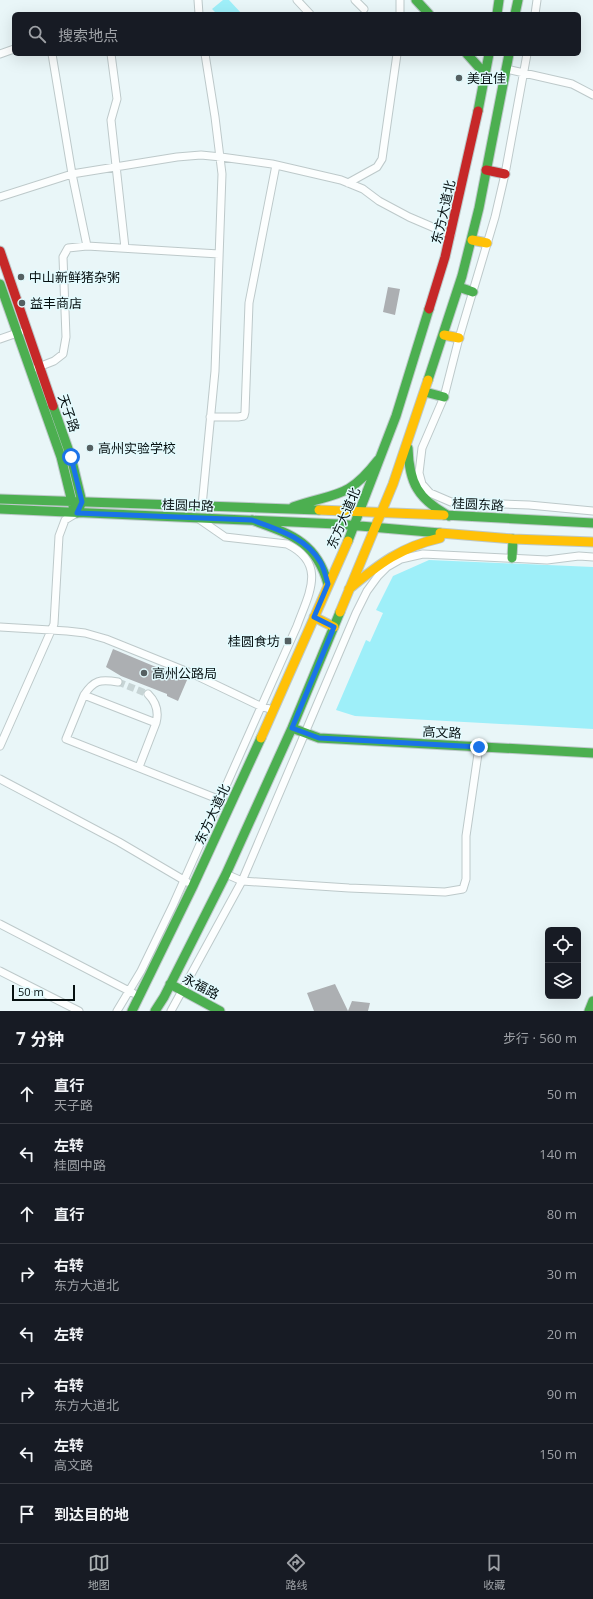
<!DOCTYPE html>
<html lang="zh">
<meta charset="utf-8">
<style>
:root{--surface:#171b24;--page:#20242c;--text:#f1f3f6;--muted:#9ea1a6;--line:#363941;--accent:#abb1b3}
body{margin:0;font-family:"Open Sans","Noto Sans SC",sans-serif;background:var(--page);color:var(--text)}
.controls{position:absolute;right:12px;bottom:12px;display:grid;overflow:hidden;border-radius:6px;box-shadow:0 4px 16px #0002}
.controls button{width:36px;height:36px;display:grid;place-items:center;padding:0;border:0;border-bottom:1px solid var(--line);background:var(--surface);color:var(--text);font:20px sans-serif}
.scale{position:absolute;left:12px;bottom:10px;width:63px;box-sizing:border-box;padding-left:4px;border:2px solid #061011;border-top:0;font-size:11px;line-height:14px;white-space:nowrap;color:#061011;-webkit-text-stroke:3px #e3fbfe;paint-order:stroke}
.stop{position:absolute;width:12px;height:12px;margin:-9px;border:3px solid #1a73e8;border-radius:50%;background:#fff}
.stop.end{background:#1a73e8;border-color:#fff;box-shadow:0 1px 4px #0008}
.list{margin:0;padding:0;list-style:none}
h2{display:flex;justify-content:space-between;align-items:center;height:52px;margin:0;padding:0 16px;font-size:17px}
h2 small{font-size:13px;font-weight:400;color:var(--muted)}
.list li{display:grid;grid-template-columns:26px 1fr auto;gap:12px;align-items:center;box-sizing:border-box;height:60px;padding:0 16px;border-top:1px solid var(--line)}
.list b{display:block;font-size:15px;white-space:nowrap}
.list p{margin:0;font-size:13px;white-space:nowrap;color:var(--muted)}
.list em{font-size:13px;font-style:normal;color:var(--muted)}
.icon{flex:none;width:22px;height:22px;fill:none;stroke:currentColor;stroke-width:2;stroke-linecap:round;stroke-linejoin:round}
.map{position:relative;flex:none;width:593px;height:1011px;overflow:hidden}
.search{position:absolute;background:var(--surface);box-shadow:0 4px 16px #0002;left:12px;right:12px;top:12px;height:44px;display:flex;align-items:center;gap:10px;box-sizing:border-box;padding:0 14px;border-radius:6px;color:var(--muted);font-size:15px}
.sheet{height:532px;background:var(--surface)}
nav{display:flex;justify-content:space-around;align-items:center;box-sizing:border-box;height:56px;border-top:1px solid var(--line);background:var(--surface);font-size:11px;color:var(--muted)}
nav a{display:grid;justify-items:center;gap:2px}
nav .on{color:var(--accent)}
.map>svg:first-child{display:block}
.green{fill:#9eeff9}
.building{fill:#acafb2}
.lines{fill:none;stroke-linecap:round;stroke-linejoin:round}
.street-tunnel{stroke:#c7d4d5;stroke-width:7;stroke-dasharray:7 3.5;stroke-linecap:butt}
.street-casing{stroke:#bdc9ca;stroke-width:9}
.fast-casing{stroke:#bdc9ca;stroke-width:11}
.slow-casing{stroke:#bdc9ca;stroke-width:11}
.jam-casing{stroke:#bdc9ca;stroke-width:11}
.street{stroke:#fcfefe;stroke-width:7}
.fast{stroke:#4caf50;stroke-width:9}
.slow{stroke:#ffc107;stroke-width:9}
.jam{stroke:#c62828;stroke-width:9}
.route{stroke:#1a73e8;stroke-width:5}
.poi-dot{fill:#556062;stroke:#e3fbfe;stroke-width:1.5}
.labels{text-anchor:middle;stroke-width:3;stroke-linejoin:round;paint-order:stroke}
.poi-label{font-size:13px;fill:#061011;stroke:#e3fbfe;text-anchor:start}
.street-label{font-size:13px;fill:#061011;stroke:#e3fbfe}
</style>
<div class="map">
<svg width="593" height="1011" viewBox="0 0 593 1011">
<rect width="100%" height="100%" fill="#e9f6f8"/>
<!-- green -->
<path class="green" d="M223,0H229L242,14H217L212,9Z
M429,560L593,567V729L355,716L336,710L366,640L370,642L383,613L376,610L393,576Z"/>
<!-- building -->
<path class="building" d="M388,287L400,289L395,315L383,312Z
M113,649L187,680L178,701L167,696V694L121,676L106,667Z
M335,984L348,1011H314L307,993Z
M352,1001L370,1003L368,1011H348Z"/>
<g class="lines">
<!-- street-tunnel -->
<path class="street-tunnel" d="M118,682L148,694"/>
<!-- street casing -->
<g class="street-casing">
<path id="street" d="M198,0L199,14
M297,0L310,14
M355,0L364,9
M400,0V14
M535,14L537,0
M0,54L14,49
M52,54L72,174L87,246
M111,54L117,99L111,120L125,248
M527,54L505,174L495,217L459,338L444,397L422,448L419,473L422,484L430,493L451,502L529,505L593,511
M506,69L572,84L593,95
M348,183L377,167L382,159L397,54
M0,197L72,174L177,157L201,155L221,157L272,164L341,180L363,189L379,201L409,217L451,235
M0,339L20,332
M36,368L54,361L63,354L66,337L63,257L68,248L87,246L219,254
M210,417H238L244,416L245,412L249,303L276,165
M202,506L215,371L222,174L215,117L205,54
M0,627L67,631L85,633L106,639L193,674L260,706L273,710
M148,694C156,702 159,712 156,723
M84,695C94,680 100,679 118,682
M0,746L54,624L59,536L65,520L75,514
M139,767L156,723L84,695L66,739L223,801
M0,779L119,842L187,882
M226,874L242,881L349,888L445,892L463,889L466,879V836L479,747
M0,924L133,993
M0,971L79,1011
M117,1011L141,971L173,905L297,626C308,595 328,564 287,544L225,537L199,519
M171,1011L242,881L356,613L367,591L378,576L387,567L401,559L423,554L547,560L579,556L593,557"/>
</g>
<!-- fast casing -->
<g class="fast-casing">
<path id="fast" d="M416,0L429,14
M497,14L499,0
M515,14L518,0
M467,54L485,74
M478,111L489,54
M0,284L61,457L73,506L77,513L82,502L71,457L53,406
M459,287L473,292
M428,380L462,276L479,208L509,54
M425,392L444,397
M408,448C409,483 418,499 449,516
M0,499L319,510
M293,507C336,492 347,500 378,460
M0,509L337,524L440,533
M444,515L593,523
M252,520C290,534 316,541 328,584
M348,541L396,416L429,309
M512,558L513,539
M292,728L319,738L593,753
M170,984L220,1011
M132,1011L193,886L261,738
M155,1011L164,997L226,874L292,728L340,612
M589,1011L593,1001"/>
</g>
<!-- slow casing -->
<g class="slow-casing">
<path id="slow" d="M472,240L487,243
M444,335L459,338
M319,510L444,515
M440,533L513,539L593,542
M349,589C379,564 401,547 440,538
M340,612L393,484L428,380
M314,617L334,627
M261,738L348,541"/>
</g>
<!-- jam casing -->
<g class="jam-casing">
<path id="jam" d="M486,170L505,174
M0,251L53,406
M429,309L445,257L478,111"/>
</g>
<!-- street -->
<use href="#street" class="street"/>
<!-- fast -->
<use href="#fast" class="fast"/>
<!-- slow -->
<use href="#slow" class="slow"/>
<!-- jam -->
<use href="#jam" class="jam"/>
</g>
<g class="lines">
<!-- route -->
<path class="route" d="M71,457L82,502L77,513L252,520C277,529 307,538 321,563C324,569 326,577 328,584L314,617L334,627L292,728L319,738L479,747"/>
</g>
<!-- markers -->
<g class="poi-dot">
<circle cx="459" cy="78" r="4"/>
<circle cx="21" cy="277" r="4"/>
<circle cx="22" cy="303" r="4"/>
<circle cx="90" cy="448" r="4"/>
<rect x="284" y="637" width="8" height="8" rx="2"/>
<circle cx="144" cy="673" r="4"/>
</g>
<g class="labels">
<!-- poi labels -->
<g class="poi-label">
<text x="467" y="83">美宜佳</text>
<text x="29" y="282">中山新鲜猪杂粥</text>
<text x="30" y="308">益丰商店</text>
<text x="98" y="453">高州实验学校</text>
<text x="280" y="646" text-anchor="end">桂圆食坊</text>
<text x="152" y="678">高州公路局</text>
</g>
<!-- street labels -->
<g class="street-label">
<text transform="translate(443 212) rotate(-77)" y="5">东方大道北</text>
<text transform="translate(69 413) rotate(71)" y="5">天子路</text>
<text transform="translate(478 504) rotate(3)" y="5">桂圆东路</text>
<text transform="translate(188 505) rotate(2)" y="5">桂圆中路</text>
<text transform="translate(343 518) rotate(-67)" y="5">东方大道北</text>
<text transform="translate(442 732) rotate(3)" y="5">高文路</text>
<text transform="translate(212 814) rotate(-65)" y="5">东方大道北</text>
<text transform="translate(201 986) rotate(28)" y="5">永福路</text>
</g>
</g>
</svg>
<div class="controls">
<button><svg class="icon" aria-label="locate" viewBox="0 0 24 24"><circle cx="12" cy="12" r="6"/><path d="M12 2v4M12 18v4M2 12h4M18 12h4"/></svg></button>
<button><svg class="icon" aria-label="layers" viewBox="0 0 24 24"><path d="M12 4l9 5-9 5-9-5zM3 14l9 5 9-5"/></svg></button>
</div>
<div class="scale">50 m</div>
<div class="stop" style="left:71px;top:457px"></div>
<div class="stop end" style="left:479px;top:747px"></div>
<div class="search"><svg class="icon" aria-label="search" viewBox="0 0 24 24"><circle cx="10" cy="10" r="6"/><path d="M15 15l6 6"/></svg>搜索地点</div>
</div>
<section class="sheet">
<h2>7 分钟<small>步行 · 560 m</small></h2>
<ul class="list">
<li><svg class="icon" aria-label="ahead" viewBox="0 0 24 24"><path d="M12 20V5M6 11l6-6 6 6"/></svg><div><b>直行</b><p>天子路</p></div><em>50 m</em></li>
<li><svg class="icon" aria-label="left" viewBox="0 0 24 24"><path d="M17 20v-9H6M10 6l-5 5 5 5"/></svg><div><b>左转</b><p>桂圆中路</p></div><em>140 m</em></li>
<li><svg class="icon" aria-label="ahead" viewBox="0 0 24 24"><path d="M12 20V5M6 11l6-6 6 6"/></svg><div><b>直行</b></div><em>80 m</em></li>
<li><svg class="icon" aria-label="right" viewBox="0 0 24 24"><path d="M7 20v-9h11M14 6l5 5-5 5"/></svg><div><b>右转</b><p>东方大道北</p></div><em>30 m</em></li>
<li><svg class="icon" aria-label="left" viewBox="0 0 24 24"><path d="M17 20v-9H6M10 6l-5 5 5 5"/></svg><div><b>左转</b></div><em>20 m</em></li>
<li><svg class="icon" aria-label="right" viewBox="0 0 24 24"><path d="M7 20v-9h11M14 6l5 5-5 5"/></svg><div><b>右转</b><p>东方大道北</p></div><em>90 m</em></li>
<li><svg class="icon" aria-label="left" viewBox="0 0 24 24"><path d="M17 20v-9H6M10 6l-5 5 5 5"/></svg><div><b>左转</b><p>高文路</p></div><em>150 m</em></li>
<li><svg class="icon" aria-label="arrive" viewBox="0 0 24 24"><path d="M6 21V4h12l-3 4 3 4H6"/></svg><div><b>到达目的地</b></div></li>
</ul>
</section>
<nav>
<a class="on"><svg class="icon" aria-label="map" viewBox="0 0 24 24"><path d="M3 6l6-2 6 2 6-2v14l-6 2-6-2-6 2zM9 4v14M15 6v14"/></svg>地图</a>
<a><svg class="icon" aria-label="directions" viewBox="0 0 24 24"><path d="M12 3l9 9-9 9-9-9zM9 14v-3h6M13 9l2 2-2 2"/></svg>路线</a>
<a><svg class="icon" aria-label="saved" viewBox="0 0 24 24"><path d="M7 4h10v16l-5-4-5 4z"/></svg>收藏</a>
</nav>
